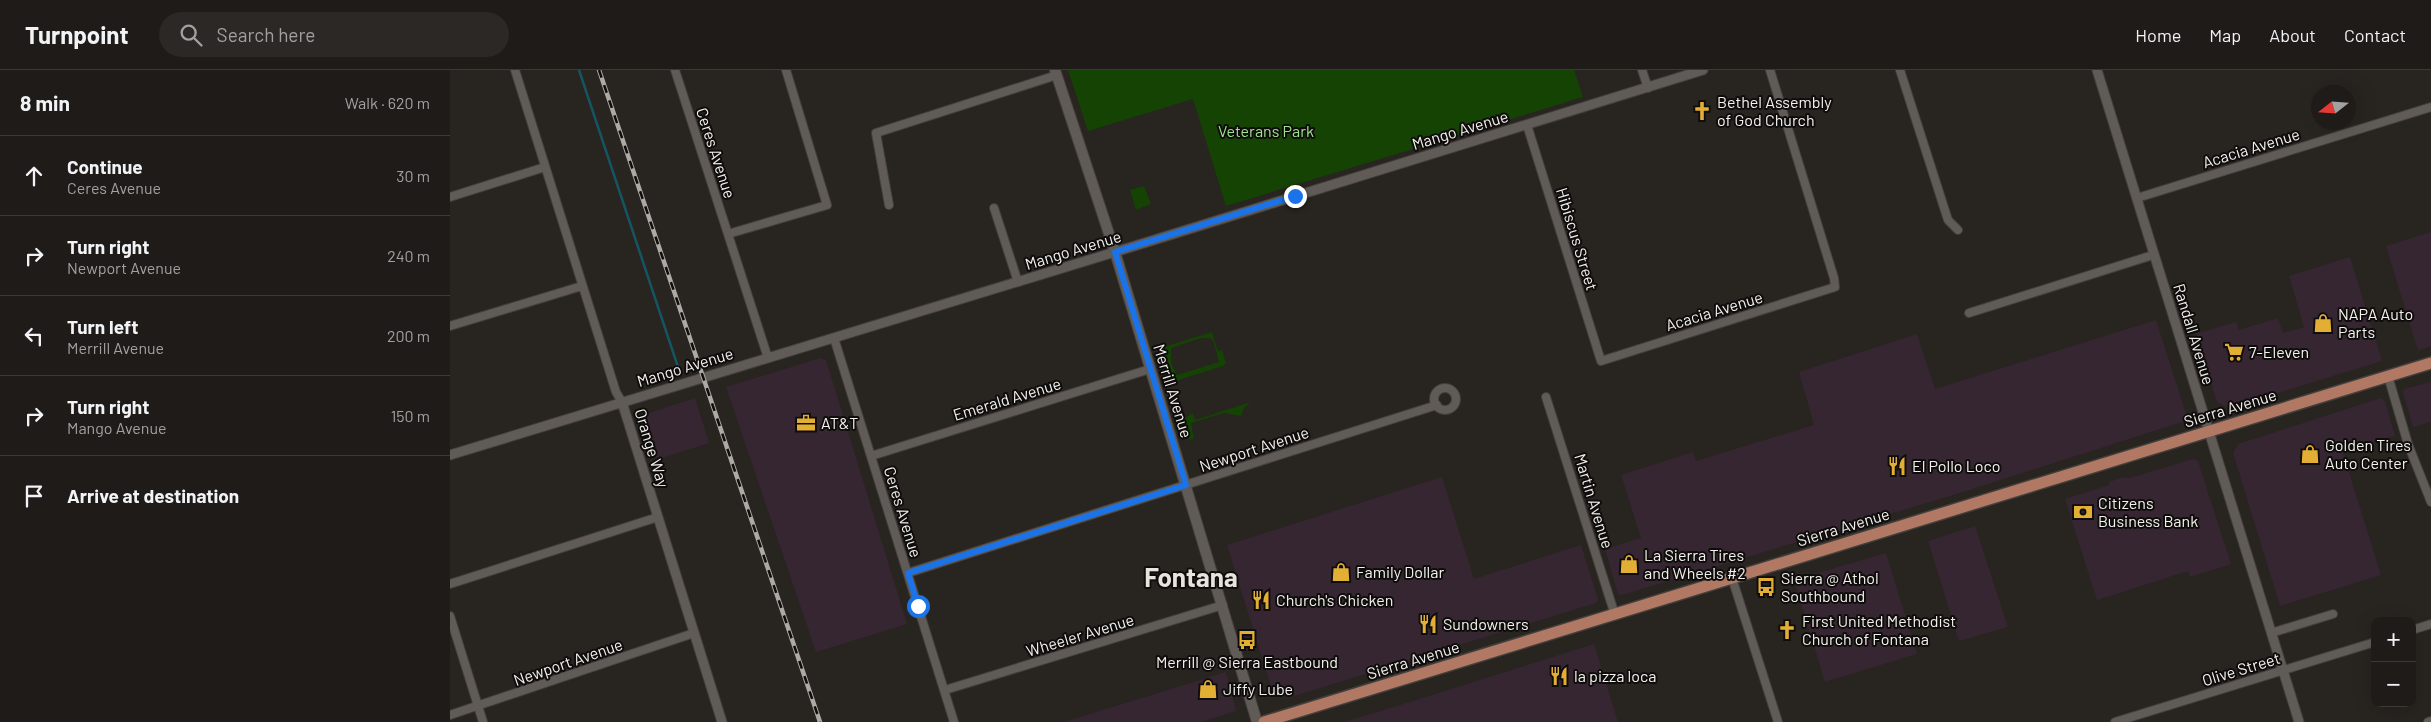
<!DOCTYPE html>
<meta charset="utf-8">
<style>
:root{--surface:#1e1b18;--page:#2b2825;--text:#f1f3f6;--muted:#a1a1a2;--line:#3c3937}
body{margin:0;font-family:Barlow,sans-serif;background:var(--page);color:var(--text)}
.controls{position:absolute;right:15px;bottom:15px;display:grid;overflow:hidden;border-radius:10px;box-shadow:0 5px 20px #0002}
.controls button{width:45px;height:45px;display:grid;place-items:center;padding:0;border:0;border-bottom:1px solid var(--line);background:var(--surface);color:var(--text);font:25px sans-serif}
.compass{position:absolute;left:1861px;top:15px;width:45px;height:45px;border-radius:50%;background:var(--surface);box-shadow:0 5px 20px #0002;rotate:253deg}
.stop{position:absolute;width:15px;height:15px;margin:-11px;border:4px solid #1a73e8;border-radius:50%;background:#fff}
.stop.end{background:#1a73e8;border-color:#fff;box-shadow:0 1px 5px #0008}
.list{margin:0;padding:0;list-style:none}
h2{display:flex;justify-content:space-between;align-items:center;height:65px;margin:0;padding:0 20px;font-size:21px}
h2 small{font-size:16px;font-weight:400;color:var(--muted)}
.list li{display:grid;grid-template-columns:32px 1fr auto;gap:15px;align-items:center;box-sizing:border-box;height:80px;padding:0 20px;border-top:1px solid var(--line)}
.list b{display:block;font-size:19px;white-space:nowrap}
.list p{margin:0;font-size:16px;white-space:nowrap;color:var(--muted)}
.list em{font-size:16px;font-style:normal;color:var(--muted)}
.icon{flex:none;width:28px;height:28px;fill:none;stroke:currentColor;stroke-width:2;stroke-linecap:round;stroke-linejoin:round}
.map{position:relative;flex:none;width:1981px;height:652px;overflow:hidden}
header{display:flex;align-items:center;gap:30px;box-sizing:border-box;height:70px;padding:0 25px;background:var(--surface);border-bottom:1px solid var(--line)}
header strong{font-size:24px}
nav{display:flex;gap:28px;margin-inline-start:auto;font-size:18px}
.search{width:350px;height:45px;background:var(--page);display:flex;align-items:center;gap:12px;box-sizing:border-box;padding:0 18px;border-radius:28px;color:var(--muted);font-size:19px}
main{display:flex}
aside{flex:1;background:var(--surface)}
.map>svg:first-child{display:block}
.commercial{fill:#362631}
.green{fill:#144304;fill-rule:evenodd}
.lines{fill:none;stroke-linecap:round;stroke-linejoin:round}
.stream{stroke:#155562;stroke-width:2.5}
.minor-casing{stroke:#433f3c;stroke-width:10}
.tertiary-casing{stroke:#433f3c;stroke-width:11}
.secondary-casing{stroke:#433f3c;stroke-width:12}
.primary-casing{stroke:#433f3c;stroke-width:14}
.minor{stroke:#605b57;stroke-width:8}
.tertiary{stroke:#605b57;stroke-width:9}
.secondary{stroke:#605b57;stroke-width:10}
.primary{stroke:#b17964;stroke-width:11}
.rail-casing{stroke:#aca9a6;stroke-width:4.5}
.rail{stroke:#0f0d0c;stroke-width:2.5;stroke-dasharray:8;stroke-linecap:butt}
.route{stroke:#1a73e8;stroke-width:6}
.labels{text-anchor:middle;stroke-width:4;stroke-linejoin:round;paint-order:stroke}
.poi-label{font-size:16px;fill:#f4f1ee;stroke:#0f0d0c;text-anchor:start}
.street-label{font-size:16px;fill:#f4f1ee;stroke:#0f0d0c}
.park-label{font-size:16px;fill:#9ee48c;stroke:#0f0d0c}
.town-label{font-size:26px;font-weight:bold;fill:#e9e3de;stroke:#0f0d0c}
</style>
<header>
<strong>Turnpoint</strong>
<div class="search"><svg class="icon" aria-label="search" viewBox="0 0 24 24"><circle cx="10" cy="10" r="6"/><path d="M15 15l6 6"/></svg>Search here</div>
<nav><a>Home</a><a>Map</a><a>About</a><a>Contact</a></nav>
</header>
<main>
<aside>
<h2>8 min<small>Walk · 620 m</small></h2>
<ul class="list">
<li><svg class="icon" aria-label="ahead" viewBox="0 0 24 24"><path d="M12 20V5M6 11l6-6 6 6"/></svg><div><b>Continue</b><p>Ceres Avenue</p></div><em>30 m</em></li>
<li><svg class="icon" aria-label="right" viewBox="0 0 24 24"><path d="M7 20v-9h11M14 6l5 5-5 5"/></svg><div><b>Turn right</b><p>Newport Avenue</p></div><em>240 m</em></li>
<li><svg class="icon" aria-label="left" viewBox="0 0 24 24"><path d="M17 20v-9H6M10 6l-5 5 5 5"/></svg><div><b>Turn left</b><p>Merrill Avenue</p></div><em>200 m</em></li>
<li><svg class="icon" aria-label="right" viewBox="0 0 24 24"><path d="M7 20v-9h11M14 6l5 5-5 5"/></svg><div><b>Turn right</b><p>Mango Avenue</p></div><em>150 m</em></li>
<li><svg class="icon" aria-label="arrive" viewBox="0 0 24 24"><path d="M6 21V4h12l-3 4 3 4H6"/></svg><div><b>Arrive at destination</b></div></li>
</ul>
</aside>
<div class="map">
<svg width="1981" height="652" viewBox="0 0 1981 652">
<rect width="100%" height="100%" fill="#282420"/>
<!-- commercial -->
<path class="commercial" d="M1981,162V276L1968,281L1936,176Z
M1900,187L1932,291L1778,338L1767,332L1746,264L1786,252L1789,260L1828,248L1833,263L1854,257L1839,206Z
M1706,250L1737,347L1735,351L1516,421L1172,525L1168,524L1155,479L1191,468L1171,405L1243,382L1246,391L1364,355L1349,302L1467,264L1485,319Z
M370,288L376,290L457,554L366,582L276,317Z
M1981,312V352L1963,357L1953,323L1954,319Z
M245,328L259,373L206,390L193,348L196,344Z
M1931,328L1935,332L1945,366L1892,380L1931,505L1830,536L1783,383L1788,374Z
M1743,389L1748,391L1781,494L1740,507L1738,501L1647,530L1615,429L1659,415V412L1671,408H1680Z
M992,407L1024,509L1131,475L1148,529L1146,533L844,626L837,622L824,626L777,475Z
M1525,456L1558,557L1509,571L1478,471Z
M1436,483L1467,584L1375,612L1344,510Z
M1144,574L1168,652H894L960,632Z
M776,602L786,641L751,652H614Z"/>
<!-- green -->
<path class="green" d="M618,0H1124L1133,27L776,136L743,29L638,61Z
M694,116L701,134L686,140L680,120Z
M762,262L768,281L772,280L776,293L773,296L722,312L710,278ZM751,268H759L763,270L769,292L727,305L721,293V278Z
M801,332L794,338L791,346L774,343L741,353L744,368L740,370L733,349L743,343L745,350Z"/>
<g class="lines">
<!-- stream -->
<path class="stream" d="M129,0L229,300"/>
<!-- minor casing -->
<g class="minor-casing">
<path id="minor" d="M65,0L166,322L172,332
M225,0L318,288
M1192,0L1198,18
M1450,0L1498,150L1508,160
M1077,55L1151,291L1385,217L1384,208L1320,0
M0,127L95,97
M1687,128L1981,37
M439,135L426,63L607,5
M544,138L568,212
M278,164L377,135L336,0
M1519,243L1703,185
M0,256L132,216
M384,268L504,652
M1938,306L1958,374L1981,432
M984 329a11 11 0 1 1 22 0a11 11 0 1 1-22 0Z
M1096,327L1165,545
M421,386L700,299
M458,503L987,335
M1282,508L1328,652
M0,514L208,447
M0,546L33,652
M1962,560L1981,554
M1821,563L1883,544
M495,620L773,535
M0,645L244,563
M1665,652L1925,572
M1978,652L1981,651"/>
</g>
<!-- tertiary casing -->
<g class="tertiary-casing">
<path id="tertiary" d="M1647,0L1849,652
M172,332L272,652
M0,385L665,182L1253,0"/>
</g>
<!-- secondary casing -->
<g class="secondary-casing">
<path id="secondary" d="M605,0L665,182L807,652"/>
</g>
<!-- primary casing -->
<g class="primary-casing">
<path id="primary" d="M814,652L1981,293"/>
</g>
<!-- minor -->
<use href="#minor" class="minor"/>
<!-- tertiary -->
<use href="#tertiary" class="tertiary"/>
<!-- secondary -->
<use href="#secondary" class="secondary"/>
<!-- primary -->
<use href="#primary" class="primary"/>
<!-- rail casing -->
<g class="rail-casing">
<path id="rail" d="M149,0L370,652"/>
</g>
<!-- rail -->
<use href="#rail" class="rail"/>
</g>
<g class="lines">
<!-- route -->
<path class="route" d="M468,536L458,503L736,415L665,182L845,126"/>
</g>
<!-- icons -->
<defs>
<g id="church-bare" transform="scale(1.5)"><path d="M-1.2-6h2.4v3.5h3.3v2.4h-3.3V6h-2.4V-.1h-3.3v-2.4h3.3Z" fill="#e3ae34" stroke="#0f0d0c" stroke-width="2.5" paint-order="stroke"/></g>
<g id="shop-bare" transform="scale(1.5)"><path d="M-5-2.5h2.3a2.7 3.5 0 0 1 5.4 0H5L5.5 6h-11ZM-1.5-2.5h3a1.5 2.3 0 0 0-3 0Z" fill="#e3ae34" stroke="#0f0d0c" stroke-width="2.5" paint-order="stroke"/></g>
<g id="supermarket-bare" transform="scale(1.5)"><path d="M-6-5.5h2.5l.6 2H6L4.5 2H-2.5L-4.4-4H-6ZM-1.5 3.2a1.3 1.3 0 1 0 .1 0ZM3 3.2a1.3 1.3 0 1 0 .1 0Z" fill="#e3ae34" stroke="#0f0d0c" stroke-width="2.5" paint-order="stroke"/></g>
<g id="office-bare" transform="scale(1.5)"><path d="M-6-3h4V-5.5h4V-3h4V5H-6ZM-1-4.5V-3h2v-1.5ZM-6 0V1H6V0Z" fill="#e3ae34" stroke="#0f0d0c" stroke-width="2.5" paint-order="stroke"/></g>
<g id="restaurant-bare" transform="scale(1.5)"><path d="M-5-6h1v4h1v-4h1v4h1v-4h1v5L-1.5 .5V6h-2V.5L-5-1ZM5-6V6H3V1.5H1.5Q1.5-4 5-6Z" fill="#e3ae34" stroke="#0f0d0c" stroke-width="2.5" paint-order="stroke"/></g>
<g id="bank-bare" transform="scale(1.5)"><path d="M-6-4H6V4H-6ZM0-2.3a2.3 2.3 0 1 0 0 4.6a2.3 2.3 0 1 0 0-4.6Z" fill="#e3ae34" stroke="#0f0d0c" stroke-width="2.5" paint-order="stroke"/></g>
<g id="bus-bare" transform="scale(1.5)"><path d="M-5-6H5V4H4V6H2V4H-2V6H-4V4H-5ZM-3.5-4V0h7V-4ZM-3.5 1.2v1.5H-2V1.2ZM2 1.2v1.5H3.5V1.2Z" fill="#e3ae34" stroke="#0f0d0c" stroke-width="2.5" paint-order="stroke"/></g>
</defs>
<g fill-rule="evenodd">
<use href="#church-bare" x="1252" y="41"/>
<use href="#shop-bare" x="1873" y="253"/>
<use href="#supermarket-bare" x="1784" y="282"/>
<use href="#office-bare" x="356" y="353"/>
<use href="#shop-bare" x="1860" y="384"/>
<use href="#restaurant-bare" x="1447" y="396"/>
<use href="#bank-bare" x="1633" y="442"/>
<use href="#shop-bare" x="1179" y="494"/>
<use href="#shop-bare" x="891" y="502"/>
<use href="#bus-bare" x="1316" y="517"/>
<use href="#restaurant-bare" x="811" y="530"/>
<use href="#restaurant-bare" x="978" y="554"/>
<use href="#church-bare" x="1337" y="560"/>
<use href="#bus-bare" x="797" y="570"/>
<use href="#restaurant-bare" x="1109" y="606"/>
<use href="#shop-bare" x="758" y="619"/>
</g>
<g class="labels">
<!-- poi labels -->
<g class="poi-label">
<text x="1267" y="38">Bethel Assembly<tspan x="1267" dy="18">of God Church</tspan></text>
<text x="1888" y="250">NAPA Auto<tspan x="1888" dy="18">Parts</tspan></text>
<text x="1799" y="288">7-Eleven</text>
<text x="371" y="359">AT&amp;T</text>
<text x="1875" y="381">Golden Tires<tspan x="1875" dy="18">Auto Center</tspan></text>
<text x="1462" y="402">El Pollo Loco</text>
<text x="1648" y="439">Citizens<tspan x="1648" dy="18">Business Bank</tspan></text>
<text x="1194" y="491">La Sierra Tires<tspan x="1194" dy="18">and Wheels #2</tspan></text>
<text x="906" y="508">Family Dollar</text>
<text x="1331" y="514">Sierra @ Athol<tspan x="1331" dy="18">Southbound</tspan></text>
<text x="826" y="536">Church's Chicken</text>
<text x="1352" y="557">First United Methodist<tspan x="1352" dy="18">Church of Fontana</tspan></text>
<text x="993" y="560">Sundowners</text>
<text x="797" y="598" text-anchor="middle">Merrill @ Sierra Eastbound</text>
<text x="1124" y="612">la pizza loca</text>
<text x="773" y="625">Jiffy Lube</text>
</g>
<!-- street labels -->
<g class="street-label">
<text transform="translate(1010 60) rotate(-17)" y="6">Mango Avenue</text>
<text transform="translate(1801 78) rotate(-17)" y="6">Acacia Avenue</text>
<text transform="translate(266 83) rotate(72)" y="6">Ceres Avenue</text>
<text transform="translate(1127 169) rotate(73)" y="6">Hibiscus Street</text>
<text transform="translate(623 180) rotate(-17)" y="6">Mango Avenue</text>
<text transform="translate(1264 241) rotate(-17)" y="6">Acacia Avenue</text>
<text transform="translate(1744 264) rotate(73)" y="6">Randall Avenue</text>
<text transform="translate(235 297) rotate(-17)" y="6">Mango Avenue</text>
<text transform="translate(723 321) rotate(73)" y="6">Merrill Avenue</text>
<text transform="translate(557 329) rotate(-17)" y="6">Emerald Avenue</text>
<text transform="translate(1780 338) rotate(-17)" y="6">Sierra Avenue</text>
<text transform="translate(202 378) rotate(73)" y="6">Orange Way</text>
<text transform="translate(804 379) rotate(-18)" y="6">Newport Avenue</text>
<text transform="translate(1144 431) rotate(73)" y="6">Martin Avenue</text>
<text transform="translate(453 442) rotate(73)" y="6">Ceres Avenue</text>
<text transform="translate(1393 457) rotate(-17)" y="6">Sierra Avenue</text>
<text transform="translate(630 565) rotate(-17)" y="6">Wheeler Avenue</text>
<text transform="translate(963 590) rotate(-17)" y="6">Sierra Avenue</text>
<text transform="translate(118 592) rotate(-19)" y="6">Newport Avenue</text>
<text transform="translate(1791 599) rotate(-17)" y="6">Olive Street</text>
</g>
<!-- park labels -->
<g class="park-label">
<text x="816" y="67">Veterans Park</text>
</g>
<!-- town labels -->
<g class="town-label">
<text x="741" y="517">Fontana</text>
</g>
</g>
</svg>
<div class="controls">
<button>+</button>
<button>−</button>
</div>
<svg class="compass" viewBox="-18 -18 36 36"><path d="M0-13l5 13h-10z" fill="#e53935"/><path d="M0 13l5-13h-10z" fill="#a1a1a2"/></svg>
<div class="stop" style="left:468px;top:536px"></div>
<div class="stop end" style="left:845px;top:126px"></div>
</div>
</main>
